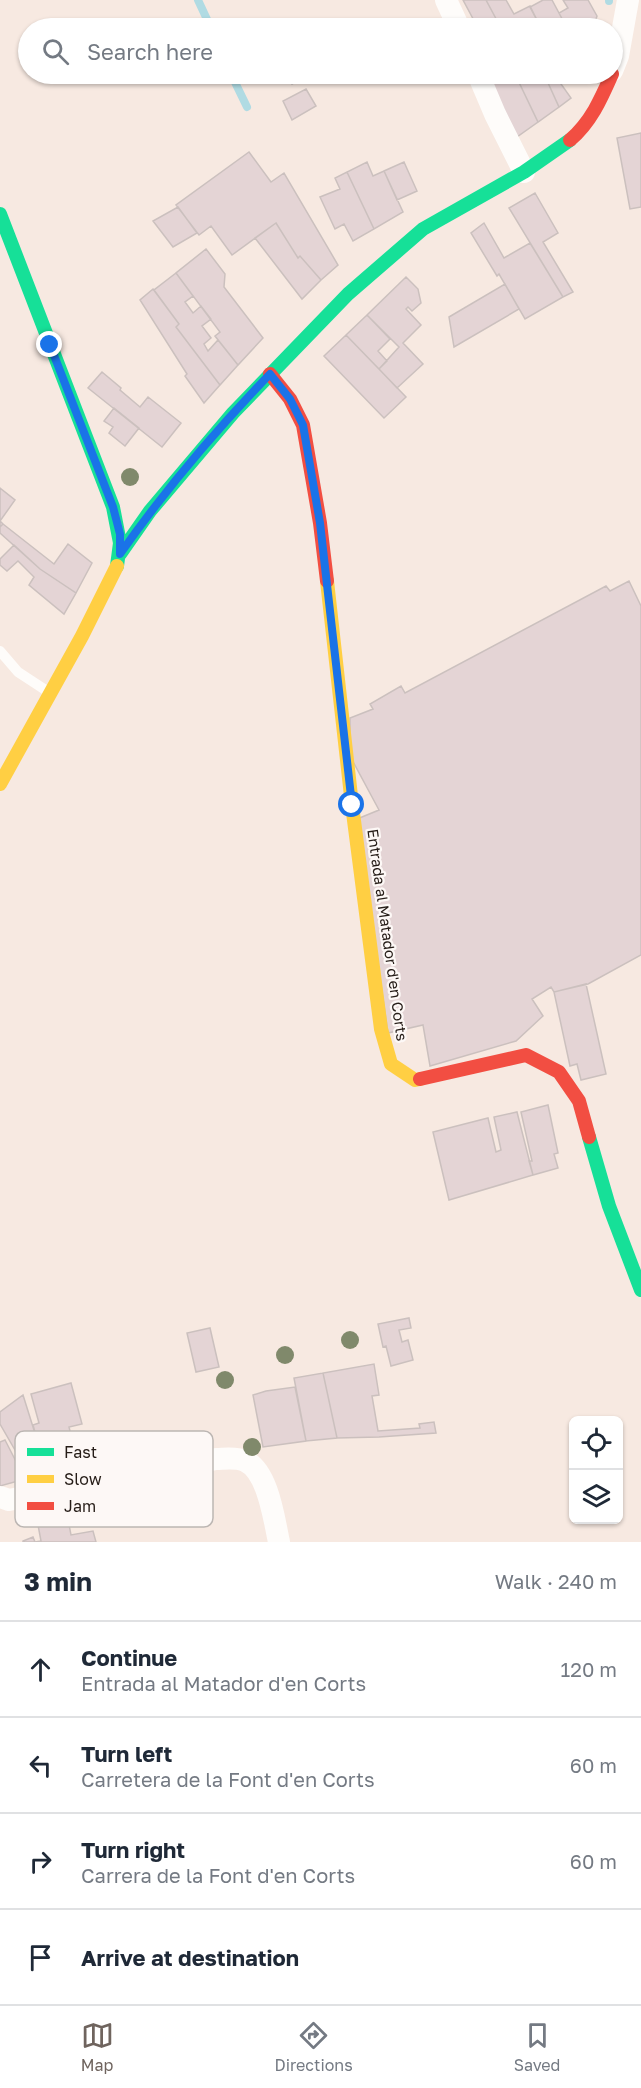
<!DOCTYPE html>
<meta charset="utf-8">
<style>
:root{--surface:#fff;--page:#f6f6f7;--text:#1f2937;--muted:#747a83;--line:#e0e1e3;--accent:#6f645e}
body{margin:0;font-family:"Golos Text",sans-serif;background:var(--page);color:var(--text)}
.controls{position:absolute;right:18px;bottom:18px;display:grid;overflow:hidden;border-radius:9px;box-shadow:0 2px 4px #0004}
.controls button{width:54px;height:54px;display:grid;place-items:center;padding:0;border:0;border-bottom:2px solid var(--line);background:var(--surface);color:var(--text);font:30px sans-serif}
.stop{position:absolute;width:18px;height:18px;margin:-14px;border:4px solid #1a73e8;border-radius:50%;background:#fff}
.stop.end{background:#1a73e8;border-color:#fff;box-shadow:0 2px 6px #0008}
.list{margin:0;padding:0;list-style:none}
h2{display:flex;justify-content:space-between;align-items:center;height:78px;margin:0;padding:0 24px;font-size:26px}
h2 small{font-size:20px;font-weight:400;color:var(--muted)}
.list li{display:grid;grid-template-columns:39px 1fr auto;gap:18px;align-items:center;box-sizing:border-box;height:96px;padding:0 24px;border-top:2px solid var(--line)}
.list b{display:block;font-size:22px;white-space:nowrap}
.list p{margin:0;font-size:20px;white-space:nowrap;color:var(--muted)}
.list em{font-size:20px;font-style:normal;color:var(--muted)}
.icon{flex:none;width:33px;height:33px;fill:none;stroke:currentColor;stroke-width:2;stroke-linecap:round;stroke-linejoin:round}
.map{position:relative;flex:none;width:641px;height:1542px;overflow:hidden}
.search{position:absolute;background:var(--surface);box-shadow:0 2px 4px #0004;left:18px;right:18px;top:18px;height:66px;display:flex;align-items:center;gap:15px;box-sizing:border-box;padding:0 21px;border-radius:33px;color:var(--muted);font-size:22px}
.sheet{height:462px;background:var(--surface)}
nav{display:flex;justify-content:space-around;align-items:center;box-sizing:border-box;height:84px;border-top:2px solid var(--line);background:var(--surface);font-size:16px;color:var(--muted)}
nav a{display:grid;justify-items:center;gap:3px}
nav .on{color:var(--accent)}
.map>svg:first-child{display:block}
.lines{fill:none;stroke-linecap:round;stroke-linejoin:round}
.stream{stroke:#b0dbe3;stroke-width:8}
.building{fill:#e4d4d5;stroke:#cbc0be;stroke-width:1.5}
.lane{stroke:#fefcfa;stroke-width:10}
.street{stroke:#fefcfa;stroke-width:22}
.fast{stroke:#16e098;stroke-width:14}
.slow{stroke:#ffcf43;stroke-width:14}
.jam{stroke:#f24e42;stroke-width:14}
.tree{fill:#80896b}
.route{stroke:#1a73e8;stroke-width:8}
.labels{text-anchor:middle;stroke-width:4.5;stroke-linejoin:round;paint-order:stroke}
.street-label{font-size:15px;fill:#261d18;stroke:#fdf8f6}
.key{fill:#fdf8f6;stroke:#bcb6b3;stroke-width:1.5}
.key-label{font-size:16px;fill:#261d18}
</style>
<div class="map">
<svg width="641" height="1542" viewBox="0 0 641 1542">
<rect width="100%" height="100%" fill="#f7e9e1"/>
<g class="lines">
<!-- stream -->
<path class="stream" d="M198,0L211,28
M609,0V1
M231,74L247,107"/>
</g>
<!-- building -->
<path class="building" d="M463,0H486L501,28H478Z
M486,0H506L514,14L530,6L541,28H501Z
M543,0H552L567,28H541L530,7Z
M563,0H588L597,16L593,28H567L559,13L568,8Z
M265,74H284L270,82Z
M286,74H311L292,84Z
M488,74H515L538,122L514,139Z
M515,74H544L559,107L538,122Z
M544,74H554L571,98L559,107Z
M306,89L316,106L292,120L283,101Z
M641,133V207L630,209L617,138Z
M249,152L271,182L284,173L338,265L321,280L300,256L298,258L276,223L232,255L211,226L199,235L176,205Z
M367,162L373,176L384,171L403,212L374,229L347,172Z
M404,162L417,191L397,200L384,171Z
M347,172L374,229L353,241L344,224L335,229L320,197L340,189L335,178Z
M535,193L558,233L543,242L573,292L563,297L509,208Z
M178,207L197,233L173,247L153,221Z
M276,223L298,258L300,256L321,280L302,299L255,238Z
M484,223L504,258L530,243L563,297L525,319L499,274L497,276L471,233Z
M206,249L225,274L224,287L263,338L238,365L215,336L220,332L176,273Z
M176,273L193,296L185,302L193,313L201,306L211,319L202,326L211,338L204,344L208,351L218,340L238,365L220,385L176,327L179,324L154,290Z
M406,277L418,289L421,303L412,311L408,307L406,309L421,325L403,343L423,364L397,388L379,369L399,347L367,315Z
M505,284L519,309L454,347L449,317Z
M153,289L179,324L176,327L220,385L204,403L185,376L187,374L140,300Z
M367,315L390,339L378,351L387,361L379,369L346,335Z
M346,335L406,397L384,418L324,356Z
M102,372L121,388L120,390L140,407L148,397L181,423L162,447L88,388Z
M114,408L139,428L125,446L109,433L113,427L104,421Z
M0,488L15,500L0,521L3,524L0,527Z
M3,524L54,564L68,544L92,563L76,593L40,569L0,533V527Z
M14,545L40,569L76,593L64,614L29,585L34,577L18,561L7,571L0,565V559Z
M629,581L641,606V955L588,984L554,992L551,987L532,999L543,1016L516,1041L430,1066L423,1025L388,1033L357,819L379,810L350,756V718L373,709L370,704L401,686L405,693L606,586L610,591Z
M586,984L606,1074L581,1080L577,1064L570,1066L554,992Z
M548,1105L558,1153L554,1154L558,1168L533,1175L529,1161H532L521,1112Z
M517,1112L533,1175L449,1200L433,1132L488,1118L496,1152L501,1150L494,1117Z
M409,1318L411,1328L399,1330L402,1342L408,1340L413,1360L391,1366L386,1346L383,1347L378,1324Z
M210,1328L219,1367L196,1372L187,1333Z
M374,1364L379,1395L372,1396L378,1431L420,1428L419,1424L434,1422L436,1433L379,1437L337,1438L323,1373Z
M323,1373L337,1438L306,1441L294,1378Z
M71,1383L82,1424L69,1427L71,1435L61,1437L69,1468L25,1479L15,1450L31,1441L32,1444L38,1443L33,1425L39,1423L31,1394Z
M295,1387L306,1441L263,1447L253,1395L266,1391Z
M23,1395L38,1443L32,1444L31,1441L15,1450L0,1424V1412Z
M5,1440L25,1479L0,1486V1442Z
M65,1504L71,1535L93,1531L96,1542H35L41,1541L35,1509Z
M33,1537L35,1542H23V1541Z"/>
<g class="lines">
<!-- lane -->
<path class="lane" d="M0,651L18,672L47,691"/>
<!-- street -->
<path class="street" d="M446,0L459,28
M612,71L618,56L628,0
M478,74L495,114L524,172
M0,1497L9,1500L216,1459C224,1459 237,1457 245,1461C268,1471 274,1519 279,1542"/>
<!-- fast -->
<path class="fast" d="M0,214L113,507L120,543L117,566
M120,554L150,511L233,413L348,294L423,229L524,172L570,140
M589,1137L609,1206L641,1290"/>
<!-- slow -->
<path class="slow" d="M327,581L352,805L381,1029L391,1064L415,1080L420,1079
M0,784L82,636L117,566"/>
<!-- jam -->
<path class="jam" d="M570,140C591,122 601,99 612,74
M270,374L290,399L303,425L320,523L327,581
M420,1079L526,1055L559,1072L579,1101L589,1137"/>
</g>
<!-- trees -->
<g class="tree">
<circle cx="130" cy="477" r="9"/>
<circle cx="350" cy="1340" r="9"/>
<circle cx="285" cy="1355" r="9"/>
<circle cx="225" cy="1380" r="9"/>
<circle cx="252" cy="1447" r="9"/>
</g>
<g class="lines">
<!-- route -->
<path class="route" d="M50,345L113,507L120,534V554C165,490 216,430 270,374L290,399L303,425L320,523L352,805"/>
</g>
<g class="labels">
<!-- street labels -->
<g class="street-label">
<text transform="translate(387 935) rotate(82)" y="5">Entrada al Matador d'en Corts</text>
</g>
</g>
<!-- legend -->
<rect x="15" y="1431" width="198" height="96" rx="9" class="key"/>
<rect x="27" y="1448" width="27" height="8" fill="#16e098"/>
<rect x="27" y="1475" width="27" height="8" fill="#ffcf43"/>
<rect x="27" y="1502" width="27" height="8" fill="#f24e42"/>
<g class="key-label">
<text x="64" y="1458">Fast</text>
<text x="64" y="1485">Slow</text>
<text x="64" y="1512">Jam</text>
</g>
</svg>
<div class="controls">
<button><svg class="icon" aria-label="locate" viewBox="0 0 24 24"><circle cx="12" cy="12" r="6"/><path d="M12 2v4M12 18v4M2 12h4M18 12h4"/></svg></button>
<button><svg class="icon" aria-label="layers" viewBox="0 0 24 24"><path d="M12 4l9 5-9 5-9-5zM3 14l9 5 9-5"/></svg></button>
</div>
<div class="stop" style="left:352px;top:805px"></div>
<div class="stop end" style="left:50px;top:345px"></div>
<div class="search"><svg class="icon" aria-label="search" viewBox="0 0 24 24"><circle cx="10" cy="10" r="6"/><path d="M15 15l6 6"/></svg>Search here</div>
</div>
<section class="sheet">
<h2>3 min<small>Walk · 240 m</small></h2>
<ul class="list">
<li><svg class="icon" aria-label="ahead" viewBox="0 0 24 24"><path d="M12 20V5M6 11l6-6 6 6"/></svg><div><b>Continue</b><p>Entrada al Matador d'en Corts</p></div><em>120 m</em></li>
<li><svg class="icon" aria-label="left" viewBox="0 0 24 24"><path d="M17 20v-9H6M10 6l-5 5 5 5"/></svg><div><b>Turn left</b><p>Carretera de la Font d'en Corts</p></div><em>60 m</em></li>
<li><svg class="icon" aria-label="right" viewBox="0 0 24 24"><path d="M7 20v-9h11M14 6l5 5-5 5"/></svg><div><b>Turn right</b><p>Carrera de la Font d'en Corts</p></div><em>60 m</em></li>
<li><svg class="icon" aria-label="arrive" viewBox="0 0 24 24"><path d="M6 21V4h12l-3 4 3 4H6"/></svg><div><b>Arrive at destination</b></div></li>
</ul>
</section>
<nav>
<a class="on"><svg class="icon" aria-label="map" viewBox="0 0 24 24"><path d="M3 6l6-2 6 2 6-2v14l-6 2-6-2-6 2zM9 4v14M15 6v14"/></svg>Map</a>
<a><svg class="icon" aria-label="directions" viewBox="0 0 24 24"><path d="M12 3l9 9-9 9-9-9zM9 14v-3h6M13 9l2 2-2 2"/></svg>Directions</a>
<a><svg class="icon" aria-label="saved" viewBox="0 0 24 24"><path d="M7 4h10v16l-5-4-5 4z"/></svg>Saved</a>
</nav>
